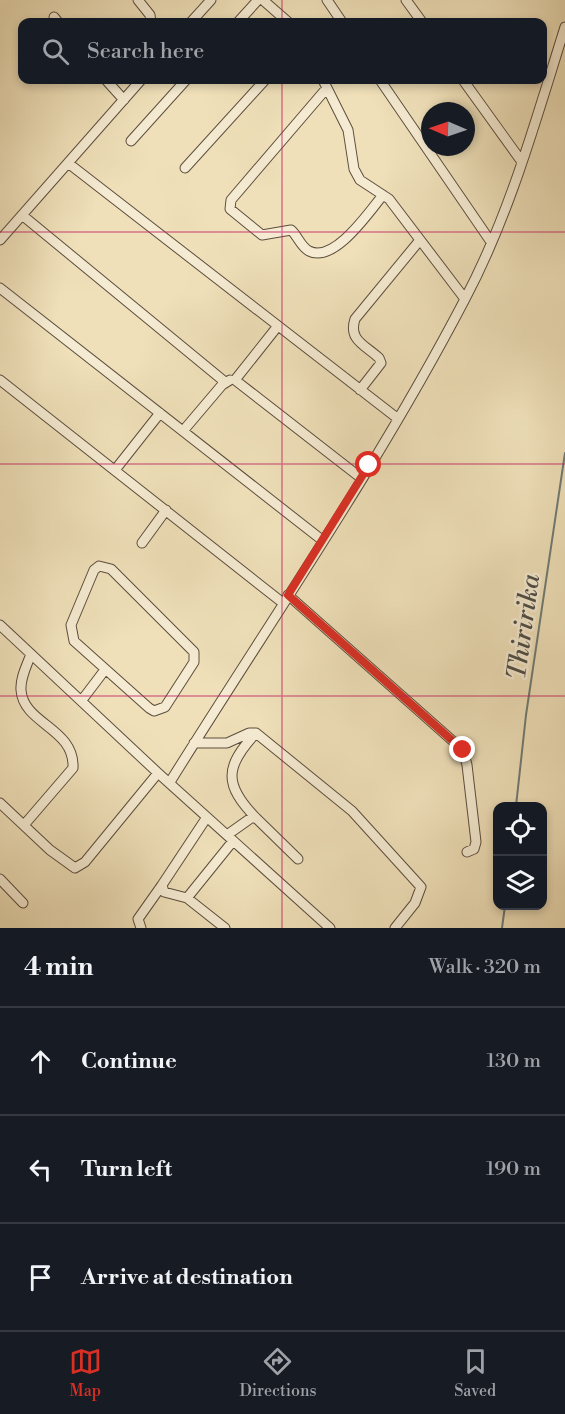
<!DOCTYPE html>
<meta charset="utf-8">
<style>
:root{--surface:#171b24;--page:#20242c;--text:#f1f3f6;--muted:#9ea1a6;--line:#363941;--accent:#d93025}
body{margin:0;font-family:"Libre Bodoni",serif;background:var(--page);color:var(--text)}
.controls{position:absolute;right:18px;bottom:18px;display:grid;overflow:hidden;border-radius:12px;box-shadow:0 3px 9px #0003}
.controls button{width:54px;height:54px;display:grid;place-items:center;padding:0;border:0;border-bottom:2px solid var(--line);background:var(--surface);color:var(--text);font:30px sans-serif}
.compass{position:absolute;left:421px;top:102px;width:54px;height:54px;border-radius:50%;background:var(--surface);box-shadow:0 3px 9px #0003;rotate:272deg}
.stop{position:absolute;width:18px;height:18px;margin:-14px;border:4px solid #d93025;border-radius:50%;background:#fff}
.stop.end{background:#d93025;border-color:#fff;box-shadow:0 2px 6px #0008}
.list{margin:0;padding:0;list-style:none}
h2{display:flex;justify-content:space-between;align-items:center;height:78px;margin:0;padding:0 24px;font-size:26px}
h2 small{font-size:20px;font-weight:400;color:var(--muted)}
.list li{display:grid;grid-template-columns:39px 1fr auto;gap:18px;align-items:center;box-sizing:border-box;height:108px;padding:0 24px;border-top:2px solid var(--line)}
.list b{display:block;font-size:22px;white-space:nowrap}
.list em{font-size:20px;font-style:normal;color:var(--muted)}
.icon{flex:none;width:33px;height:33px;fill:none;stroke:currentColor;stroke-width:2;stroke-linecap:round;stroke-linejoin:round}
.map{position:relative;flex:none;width:565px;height:928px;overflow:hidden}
.search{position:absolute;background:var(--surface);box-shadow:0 3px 9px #0003;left:18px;right:18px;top:18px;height:66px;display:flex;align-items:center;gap:15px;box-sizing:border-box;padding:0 21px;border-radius:12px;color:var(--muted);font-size:22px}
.sheet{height:402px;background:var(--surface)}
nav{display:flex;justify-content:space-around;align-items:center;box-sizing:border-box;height:84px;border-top:2px solid var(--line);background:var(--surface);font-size:16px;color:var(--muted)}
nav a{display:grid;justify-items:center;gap:3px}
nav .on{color:var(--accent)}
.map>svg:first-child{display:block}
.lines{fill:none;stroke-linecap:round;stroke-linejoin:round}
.stream{stroke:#6e7c76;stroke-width:2}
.minor-casing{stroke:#5c4e3e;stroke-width:11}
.minor{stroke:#f5ebd2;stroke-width:9}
.route{stroke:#d93025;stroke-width:8}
.grid{fill:none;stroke:#c2185b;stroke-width:1.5;stroke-opacity:0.55}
.labels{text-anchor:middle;stroke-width:5;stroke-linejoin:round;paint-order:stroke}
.water-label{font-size:26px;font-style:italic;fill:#4d4d45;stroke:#f5ebd2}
</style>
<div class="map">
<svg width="565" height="928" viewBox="0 0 565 928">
<rect width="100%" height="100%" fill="#efe0b9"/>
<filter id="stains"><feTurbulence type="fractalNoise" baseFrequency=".00333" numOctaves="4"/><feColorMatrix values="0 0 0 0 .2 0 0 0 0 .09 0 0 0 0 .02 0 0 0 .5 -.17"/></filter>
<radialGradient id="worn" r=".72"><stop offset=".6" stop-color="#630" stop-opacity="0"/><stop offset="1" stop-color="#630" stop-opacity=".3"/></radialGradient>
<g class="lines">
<!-- stream -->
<path class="stream" d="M516,806L526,715L565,453
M502,928L505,906"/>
<!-- minor casing -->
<g class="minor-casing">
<path id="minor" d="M138,0L150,15L151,22
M263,0L288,22
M327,0L342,22
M406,0L422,22
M54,17L58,22
M191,22L211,0
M238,22L258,0
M106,80L124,100
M323,80L348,130L354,169L360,180L389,199L465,299
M380,80L491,242
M463,80L522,162
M326,89L231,200L230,209L262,235L291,230C298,236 300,246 309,251C334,264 369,212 383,195
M131,141L186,80
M68,163L397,418
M185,168L265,80
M22,215L225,382
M0,240L141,80
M0,288L322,540
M277,327L235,380L361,478
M0,380L283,603
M360,390L381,363L379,358C365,345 348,340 355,319L420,240
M183,431L222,385L230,380
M115,470L160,413
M142,543L166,510
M99,566L111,569L194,652V662L165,707L154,711L149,708L74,641L71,625L94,570Z
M288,595L463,750L467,765L476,842L474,849L467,852
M0,625L158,773L330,928
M82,700L104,671
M256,733C224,767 224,785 256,818
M194,743H227L249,733H256L352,811L421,887L415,903L395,928
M170,782C269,623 378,466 465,299C510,214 536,119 565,27
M0,803L50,850L75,868L85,862L158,773
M24,825L73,768C75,728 23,724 21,690C20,678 27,665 31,654
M227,835L251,818H256L298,859
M0,879L23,903
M187,898L164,892L162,885L207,817
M141,928L138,919L162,885
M225,928L187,898L233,841"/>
</g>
<!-- minor -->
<use href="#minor" class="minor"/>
</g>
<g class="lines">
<!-- route -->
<path class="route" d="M369,465L288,595L463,750"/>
</g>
<!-- grid -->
<path class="grid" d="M282,0V22M282,80V928M0,232H565M0,464H565M0,696H565"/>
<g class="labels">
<!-- water labels -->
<g class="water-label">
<text transform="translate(523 627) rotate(-82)" y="9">Thiririka</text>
</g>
</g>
<rect width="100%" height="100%" filter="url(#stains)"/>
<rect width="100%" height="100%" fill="url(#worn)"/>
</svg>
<div class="controls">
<button><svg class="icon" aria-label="locate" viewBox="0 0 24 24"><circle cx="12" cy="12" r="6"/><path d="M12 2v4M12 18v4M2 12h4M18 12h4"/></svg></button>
<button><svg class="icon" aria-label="layers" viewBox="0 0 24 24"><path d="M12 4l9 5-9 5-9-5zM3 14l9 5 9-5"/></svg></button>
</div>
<svg class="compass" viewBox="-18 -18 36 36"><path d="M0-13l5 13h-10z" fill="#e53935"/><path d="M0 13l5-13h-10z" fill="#9ea1a6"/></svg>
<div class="stop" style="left:369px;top:465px"></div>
<div class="stop end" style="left:463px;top:750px"></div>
<div class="search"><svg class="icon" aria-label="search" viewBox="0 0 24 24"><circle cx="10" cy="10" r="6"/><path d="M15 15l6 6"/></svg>Search here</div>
</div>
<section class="sheet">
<h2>4 min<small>Walk · 320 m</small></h2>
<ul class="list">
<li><svg class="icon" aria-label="ahead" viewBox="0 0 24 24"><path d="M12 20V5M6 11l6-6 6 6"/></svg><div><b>Continue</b></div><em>130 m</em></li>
<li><svg class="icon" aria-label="left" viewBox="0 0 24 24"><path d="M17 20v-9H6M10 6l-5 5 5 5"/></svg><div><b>Turn left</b></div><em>190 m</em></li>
<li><svg class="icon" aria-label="arrive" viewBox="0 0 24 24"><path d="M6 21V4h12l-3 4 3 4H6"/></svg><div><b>Arrive at destination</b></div></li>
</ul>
</section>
<nav>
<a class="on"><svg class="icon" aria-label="map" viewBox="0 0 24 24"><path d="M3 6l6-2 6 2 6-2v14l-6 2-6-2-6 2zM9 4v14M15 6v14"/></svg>Map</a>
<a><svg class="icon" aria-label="directions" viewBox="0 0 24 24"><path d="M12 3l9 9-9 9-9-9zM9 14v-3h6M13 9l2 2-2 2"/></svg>Directions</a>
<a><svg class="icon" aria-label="saved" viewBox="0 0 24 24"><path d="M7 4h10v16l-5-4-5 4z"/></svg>Saved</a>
</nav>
